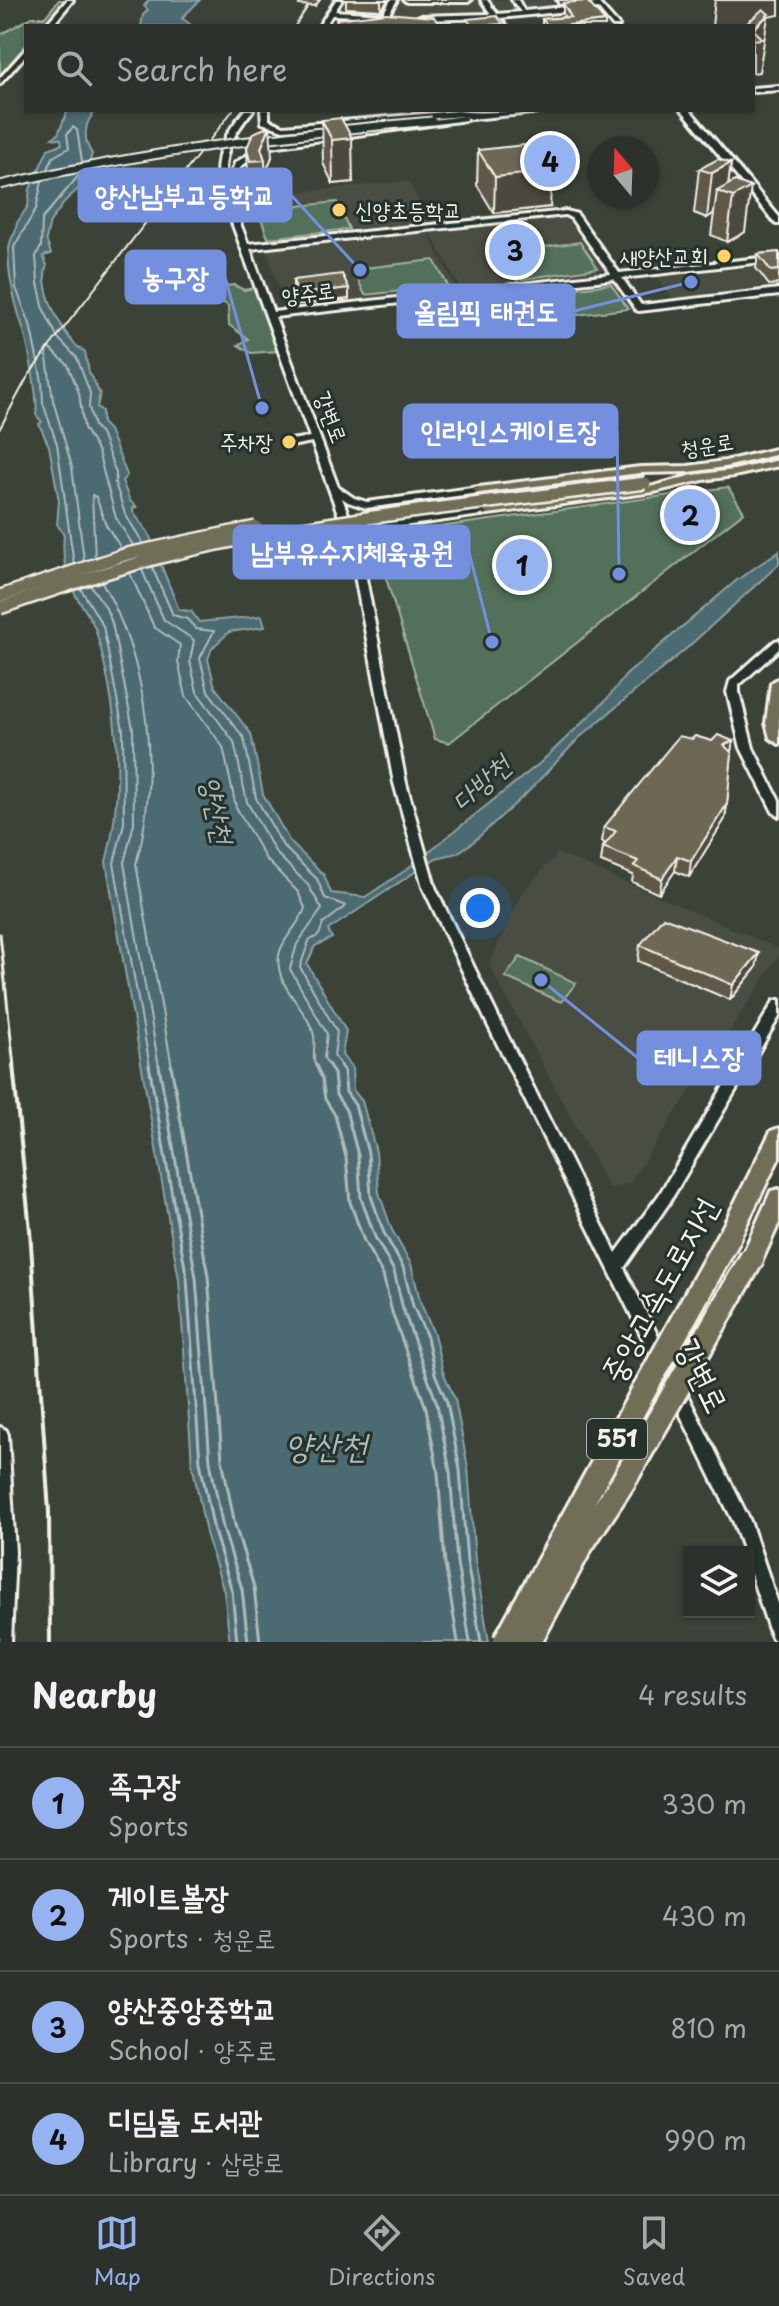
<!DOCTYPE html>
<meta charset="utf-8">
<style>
:root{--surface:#2c322b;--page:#383e37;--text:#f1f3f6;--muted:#a6aaa9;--line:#484d47;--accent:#95b2f1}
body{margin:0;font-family:"Playpen Sans","Poor Story",sans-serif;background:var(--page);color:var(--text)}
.controls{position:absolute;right:24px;bottom:24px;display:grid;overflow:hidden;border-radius:0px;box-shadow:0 2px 6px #0004}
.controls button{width:72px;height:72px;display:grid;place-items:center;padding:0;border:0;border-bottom:2px solid var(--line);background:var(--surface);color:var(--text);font:40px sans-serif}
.compass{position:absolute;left:587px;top:136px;width:72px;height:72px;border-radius:50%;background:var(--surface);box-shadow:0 2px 6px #0004;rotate:341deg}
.you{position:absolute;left:480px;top:908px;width:28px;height:28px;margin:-20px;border:6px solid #fff;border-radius:50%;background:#1a73e8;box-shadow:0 0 0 12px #1a73e833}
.badge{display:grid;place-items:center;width:52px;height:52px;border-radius:50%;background:var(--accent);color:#111;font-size:26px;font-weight:700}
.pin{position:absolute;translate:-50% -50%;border:4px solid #fff;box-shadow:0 2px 8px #0006}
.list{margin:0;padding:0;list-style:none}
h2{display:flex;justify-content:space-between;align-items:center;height:104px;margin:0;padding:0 32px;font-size:34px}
h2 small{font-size:26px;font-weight:400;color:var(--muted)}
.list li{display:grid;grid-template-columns:52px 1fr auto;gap:24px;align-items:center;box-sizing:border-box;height:112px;padding:0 32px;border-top:2px solid var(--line)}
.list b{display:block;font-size:30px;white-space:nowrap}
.list p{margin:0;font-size:26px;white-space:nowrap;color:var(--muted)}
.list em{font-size:26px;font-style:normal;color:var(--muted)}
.icon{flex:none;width:44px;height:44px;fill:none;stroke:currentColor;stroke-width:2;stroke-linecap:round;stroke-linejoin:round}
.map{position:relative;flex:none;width:779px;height:1642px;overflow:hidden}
.search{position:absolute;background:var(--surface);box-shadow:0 2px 6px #0004;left:24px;right:24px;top:24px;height:88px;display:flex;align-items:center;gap:20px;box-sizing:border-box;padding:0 28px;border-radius:0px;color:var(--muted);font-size:30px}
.sheet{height:552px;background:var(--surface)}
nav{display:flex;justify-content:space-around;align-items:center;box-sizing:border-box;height:112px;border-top:2px solid var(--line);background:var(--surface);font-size:22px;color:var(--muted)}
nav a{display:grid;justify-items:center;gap:4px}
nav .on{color:var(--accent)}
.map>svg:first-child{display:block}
.built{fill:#4a4e42}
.green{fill:#52715a;stroke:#a3b1a1;stroke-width:2}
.water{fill:#4b6b72;stroke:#8fa1a1;stroke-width:2}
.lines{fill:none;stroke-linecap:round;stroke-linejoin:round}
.shore-far1{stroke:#b0bbb9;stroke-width:2}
.shore{stroke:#b0bbb9;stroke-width:3}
.minor-casing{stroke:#f4f1e8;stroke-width:6}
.major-casing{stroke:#f4f1e8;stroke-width:6}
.highway-casing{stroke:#f4f1e8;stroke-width:6}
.minor{fill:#26332d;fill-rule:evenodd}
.major{fill:#716e59;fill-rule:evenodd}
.highway{fill:#716e59;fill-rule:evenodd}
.rail-far2{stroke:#f4f1e8;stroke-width:2}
.rail-far1{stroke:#f4f1e8;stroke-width:3}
.rail{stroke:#f4f1e8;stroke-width:4}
.minor-bridge-casing{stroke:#f4f1e8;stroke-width:11;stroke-linecap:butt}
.major-bridge-casing{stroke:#f4f1e8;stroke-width:16;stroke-linecap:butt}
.highway-bridge-casing{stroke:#f4f1e8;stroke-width:29;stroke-linecap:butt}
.minor-bridge{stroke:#26332d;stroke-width:7}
.major-bridge{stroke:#716e59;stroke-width:11}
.highway-bridge{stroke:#716e59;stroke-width:23}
.wall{fill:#5e594a;stroke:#f4f1e8;stroke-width:2}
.shaded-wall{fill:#4c493c;stroke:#f4f1e8;stroke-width:2}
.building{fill:#6d6856;stroke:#f4f1e8;stroke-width:2}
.poi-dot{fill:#ffd166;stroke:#26332d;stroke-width:3}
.labels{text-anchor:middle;stroke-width:6;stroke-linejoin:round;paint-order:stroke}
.far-poi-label{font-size:22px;fill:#f4f1e8;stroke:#26332d;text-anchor:end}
.far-street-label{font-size:22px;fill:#f4f1e8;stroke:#26332d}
.shield{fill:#26332d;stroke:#b6b8b0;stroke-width:2}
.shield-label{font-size:24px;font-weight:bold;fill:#f4f1e8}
.water-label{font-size:28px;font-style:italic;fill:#b0bbb9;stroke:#26332d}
.near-street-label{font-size:32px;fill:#f4f1e8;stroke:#26332d}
.near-water-label{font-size:34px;font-style:italic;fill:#b0bbb9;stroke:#26332d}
.leader{fill:none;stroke:#738fde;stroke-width:3}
.callout-dot{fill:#738fde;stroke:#26332d;stroke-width:3}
.callout{fill:#738fde;stroke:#738fde;stroke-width:3}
.callout-label{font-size:28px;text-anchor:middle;font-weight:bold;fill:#fff}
</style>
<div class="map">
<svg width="779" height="1642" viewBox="0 0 779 1642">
<rect width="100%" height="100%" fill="#3b4339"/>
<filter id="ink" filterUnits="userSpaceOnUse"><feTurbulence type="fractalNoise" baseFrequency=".0125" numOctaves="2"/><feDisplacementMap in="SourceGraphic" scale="16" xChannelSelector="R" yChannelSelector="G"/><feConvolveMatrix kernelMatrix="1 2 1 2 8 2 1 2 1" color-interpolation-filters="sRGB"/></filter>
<g filter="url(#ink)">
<!-- built -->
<path class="built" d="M345,0H584V1L577,5L441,15L349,10L342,5Z
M408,181L430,223L266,239L250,197Z
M560,218L568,220L602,268L597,272L460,287L430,232Z
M427,232L456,288L291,307L284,303L267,252L270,249Z
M779,264V287L673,299L658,278Z
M558,853L779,949V955L629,1184L609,1188L489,965L522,893Z"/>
<!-- green -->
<path class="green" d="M59,0H65L42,26H26V45L0,75V35L32,17H45Z
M337,202L349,229L268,238L258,210Z
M580,242L598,268L516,280L501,253Z
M434,260L448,286L365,295L356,276L364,268Z
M611,284L628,309L560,317L545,292Z
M234,285L244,290L254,288L278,351L251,353L238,345L248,339L229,325L228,306L215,296L217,287Z
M728,487L744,512L449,743L435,739L376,545L388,534Z
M520,957L576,983L561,1002L505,977Z"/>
<!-- water -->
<path class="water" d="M149,0H200L182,18L192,26H141L143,15L148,10L144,6Z
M68,110H97C83,122 83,140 92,154L83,185L67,199L50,222L46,239L51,254L43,256L47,265C37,287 65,342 85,352L89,372L100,394L97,407L102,411V423L109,430L127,475L122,481L130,501L137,507L133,508V512L148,532L179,610L191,611L199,622L262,616L265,627L229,632L212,648L208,659L215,687L251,734L263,794L290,842L324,875L331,893L365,897L403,872L540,763L606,700L626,675L737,580L779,551V564L687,648L579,738L527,793L472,843L457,853L436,858L328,930L332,938L315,946L307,964L346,1031L342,1055L352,1068L353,1090L362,1101L376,1152L379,1193L392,1230L411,1264L421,1304L434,1334L443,1372L455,1399L468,1468L475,1561L489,1642H230L224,1592L206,1533L192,1463L179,1280L106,862C126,787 117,705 96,631C91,616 82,607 75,594C65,577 62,553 64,535L57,524L59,501L49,446L39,424L42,422L36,415C39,401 28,343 22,325C15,303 0,250 15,233L17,223L28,206L30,189L48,149L62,144L61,139L52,138L58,134Z"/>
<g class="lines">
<!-- shore-far1 -->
<path class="shore-far1" d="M48,169L53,157L69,148L67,134L73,127L77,130L82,162
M80,174L42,219L41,247L36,256L38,283L44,310L58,338L77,358L90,393L89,407L94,426L101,434L116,473L115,483L125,514L143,543
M42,181L36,209L14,247L16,288L30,324L42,382L43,403L57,444L74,564
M95,557L92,495L96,497L106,525L121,548
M84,560L72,467L53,400L46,352L49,348L68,365L79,393L84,428L98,452L116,518L133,545
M152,567L173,615L187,619L196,629L214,631L200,658L208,691L244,738L256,798L283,846L317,879L325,898L346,906L323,924L319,935L309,941L300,967L337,1032L334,1056L342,1067
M142,570L164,620L194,640L190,661L197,692L234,742L247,802L276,853L308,885L322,909L297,944L290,969L327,1034L324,1058L330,1067
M130,573L154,627L180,645L178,662L186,696L223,747L236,807L265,858L298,892L305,908C300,924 286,934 280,951C270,984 308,1007 314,1036C316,1048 311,1056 316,1067
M102,582C149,664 161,774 136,864L172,1067
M90,585L105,606L112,623L133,729L134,823L124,863L159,1067
M81,589L103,626L123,730L124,823L114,863L150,1067"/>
<!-- shore -->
<path class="shore" d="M149,1065L187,1279L200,1462L214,1531L232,1591L237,1642
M159,1065L196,1278L210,1461L223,1528L242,1589L248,1642
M171,1065L208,1276L222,1459L235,1525L254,1587L260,1642
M316,1065L322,1079L325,1099L335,1115L346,1157L350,1202L364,1241L383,1275L392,1312L426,1408L438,1473L445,1564L458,1642
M329,1065L334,1074L336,1095L346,1110L358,1155L361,1198L375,1237L394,1271L403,1309L437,1404L450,1471L457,1563L470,1642
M340,1065L344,1071L346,1092L355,1105L368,1153L371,1196L384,1233L403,1267L413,1306L427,1337L435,1374L447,1402L460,1470L467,1562L481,1642"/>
<!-- minor casing -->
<g class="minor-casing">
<path id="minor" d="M67,0H73L52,26H45Z
M336,0H342L335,11L383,14L391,0H397L387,17L332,15L325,26H319Z
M404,0H471L468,2H407Z
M481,0H487L497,14L521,12L512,0H518L524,11L595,4L593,2L596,0L619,26H613L598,8L500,18L506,26H500L494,18L419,20L416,18L419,16L491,14Z
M26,49V55L0,84V78Z
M779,86V90L753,92V88Z
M245,110H253C234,133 220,155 227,186L235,163L266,143L463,116L283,130L262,123L261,110H269V120L284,126L458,111C488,115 517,110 547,110L543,112L471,119L463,116L467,118L466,120L271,147L241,166L230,197L248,244L566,211L577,214L619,273L779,256V260L622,278L641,305L779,289V295L639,311L636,310L614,279L275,317L338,487L354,498L367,502L479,487L484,490L479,493L366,508L348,502L342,498L358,540L361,534L386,522L488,508L493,511L488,514L389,528L369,538L361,553L406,783L435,887L501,1023L616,1253L659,1195L774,1001L779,1000V1017L669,1203L624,1268L750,1521L779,1607V1642L773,1639L770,1633L749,1568V1552H744L734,1523L487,1023L423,887L394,783L349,544L312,442L291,446L286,443L291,440L310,437L218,184C214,154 226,132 245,110ZM565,215L571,218L611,274L273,312L250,249Z
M682,110H690L779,217V224H776Z
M779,640V649L739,685V692L753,748L779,800V816L773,812L741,748L727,692L730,681L775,641Z
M0,1427L6,1430L8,1435L15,1552L11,1642H0Z"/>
</g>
<!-- major casing -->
<g class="major-casing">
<path id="major" d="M779,448V454L725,467L689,472L640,473L479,493L473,490L479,487L640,467L688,466L725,461Z
M779,460V466L734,476L703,480L654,492L488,514L482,511L488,508L654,486L693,475L734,470Z"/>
</g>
<!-- highway casing -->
<g class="highway-casing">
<path id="highway" d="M779,678V744L770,738L766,723L771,683Z
M779,1128V1158L737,1244L729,1247L721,1244L718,1237L721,1230L771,1131Z
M779,1189V1223L760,1265L752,1268L744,1265L741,1258L768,1198L771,1191Z"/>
</g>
<!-- minor -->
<use href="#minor" class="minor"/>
<!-- major -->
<use href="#major" class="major"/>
<!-- highway -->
<use href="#highway" class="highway"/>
<!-- rail-far2 -->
<path class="rail-far2" d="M295,26L312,0
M0,428L27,378L47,350L233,110"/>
<!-- rail-far1 -->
<path class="rail-far1" d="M0,934L14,1067"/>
<!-- rail -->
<path class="rail" d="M13,1065L30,1230L49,1512L50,1642"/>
<!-- minor-bridge casing -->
<g class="minor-bridge-casing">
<path id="minor-bridge" d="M0,185C143,152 286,134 432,121"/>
</g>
<!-- major-bridge casing -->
<g class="major-bridge-casing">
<path id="major-bridge" d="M0,596L127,554L256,527
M0,608C52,590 104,572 157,558C317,518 482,504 645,483"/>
</g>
<!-- highway-bridge casing -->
<g class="highway-bridge-casing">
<path id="highway-bridge" d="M505,1642L729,1237
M529,1642L581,1545L623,1482L752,1258"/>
</g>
<!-- minor-bridge -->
<use href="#minor-bridge" class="minor-bridge"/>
<!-- major-bridge -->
<use href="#major-bridge" class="major-bridge"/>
<!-- highway-bridge -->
<use href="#highway-bridge" class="highway-bridge"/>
</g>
<!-- wall -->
<path class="wall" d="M299,0H320L315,6L299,5Z
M346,0H388L381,10L346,8Z
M555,0H579L578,1L605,21V26H542V19L565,17L563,14V4L558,5Z
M322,120L353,182L333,184L323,163Z
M247,148L272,157L265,174L266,192L252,193L248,180Z
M478,150L550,207L494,213L477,185Z
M731,163L728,185L735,181L745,232L727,242L711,235L714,213L707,218L694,213L699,169Z
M779,252V284L769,285L756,268L758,254Z
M293,280L349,288V299L299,304L293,290Z
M712,741H733L727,804L725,819L689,877L675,871L659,894L632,882L633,875L601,862L603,847L606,844L602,842L604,827Z
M640,945L756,968L730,1000L638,961Z"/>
<!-- shaded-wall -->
<path class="shaded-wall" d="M381,0H388L381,10Z
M558,0H579L578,3L558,5Z
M715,0H779V15L768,17L759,72L753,73V30L766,17L750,19L749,24L712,26Z
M605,21V26H568V25Z
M270,126L272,157L265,174V160L261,148Z
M352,138L353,182L333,184L332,140Z
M731,163L727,194L717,191L714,213L707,218L712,173Z
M552,171L550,207L494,213L495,177Z
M751,187L745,232L727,242L733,197Z
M349,288V299L299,304L298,294Z
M733,741L730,756L724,745Z
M727,804L725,819L689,877L691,861Z
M677,856L675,871L659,894L662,879Z
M759,953L756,968L730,1000L733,985Z"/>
<!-- building -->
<path class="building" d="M587,1L605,21L568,25L569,26H548L542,19L571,17L563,3Z
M763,9L769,14L753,29L763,39L753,40V26H744Z
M386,13L434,17L440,26H339L336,19Z
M497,16L503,24L472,26L467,19Z
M341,118L352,138L332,140L322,120Z
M270,126L261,148L265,160L250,161L247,148L253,133Z
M534,144L552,171L495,177L478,150Z
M718,159L731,163L712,173L699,169Z
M735,181L751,187L733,197L717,191Z
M779,252V270L771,271L758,254Z
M342,274L349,288L298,294L293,280Z
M718,735L733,741L724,745L732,753L727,804L691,861L677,856L662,879L634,866L638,861L603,847L616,831L604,827L679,736L692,739L695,736L712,741Z
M663,917L759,953L733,985L640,945Z"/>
</g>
<!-- markers -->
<g class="poi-dot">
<circle cx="339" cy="210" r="8"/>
<circle cx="724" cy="256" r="8"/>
<circle cx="289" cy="442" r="8"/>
</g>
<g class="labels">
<!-- far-poi labels -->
<g class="far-poi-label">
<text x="355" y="218" text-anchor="start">신양초등학교</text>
<text x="708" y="264">새양산교회</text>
<text x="273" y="450">주차장</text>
</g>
<!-- far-street labels -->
<g class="far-street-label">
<text transform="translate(308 293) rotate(-7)" y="8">양주로</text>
<text transform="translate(331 417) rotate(69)" y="8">강변로</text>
<text transform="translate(707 445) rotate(-9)" y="8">청운로</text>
</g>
<!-- shield labels -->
<rect class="shield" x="587" y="1419" width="60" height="40" rx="6"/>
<g class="shield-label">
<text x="617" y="1447">551</text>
</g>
<!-- water labels -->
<g class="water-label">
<text transform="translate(481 783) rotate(-42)" y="10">다방천</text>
<text transform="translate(217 810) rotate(78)" y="10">양산천</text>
</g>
<!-- near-street labels -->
<g class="near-street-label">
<text transform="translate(660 1290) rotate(-61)" y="11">중앙고속도로지선</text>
<text transform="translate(702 1376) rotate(64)" y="11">강변로</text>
</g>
<!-- near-water labels -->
<g class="near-water-label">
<text x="326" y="1458">양산천</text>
</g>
</g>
<!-- callouts -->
<path class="leader" d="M360 270L291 195M262 408L225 277M691 282L574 311M619 574L617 431M492 642L469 552M541 980L638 1058"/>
<g class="callout-dot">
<circle cx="360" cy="270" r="8"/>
<circle cx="262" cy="408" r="8"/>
<circle cx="691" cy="282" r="8"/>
<circle cx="619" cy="574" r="8"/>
<circle cx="492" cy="642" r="8"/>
<circle cx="541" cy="980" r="8"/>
</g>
<g class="callout">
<rect x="79" y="169" width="212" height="52" rx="8"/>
<rect x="126" y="251" width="99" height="52" rx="8"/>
<rect x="398" y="285" width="176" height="52" rx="8"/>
<rect x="404" y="405" width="213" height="52" rx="8"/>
<rect x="234" y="526" width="235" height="52" rx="8"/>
<rect x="638" y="1032" width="122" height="52" rx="8"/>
</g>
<g class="callout-label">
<text x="185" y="205">양산남부고등학교</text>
<text x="175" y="287">농구장</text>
<text x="486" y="321">올림픽 태권도</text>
<text x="510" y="441">인라인스케이트장</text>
<text x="352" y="562">남부유수지체육공원</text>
<text x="699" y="1067">테니스장</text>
</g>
</svg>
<div class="controls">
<button><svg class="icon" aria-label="layers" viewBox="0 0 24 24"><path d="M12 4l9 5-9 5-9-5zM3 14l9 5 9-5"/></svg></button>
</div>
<svg class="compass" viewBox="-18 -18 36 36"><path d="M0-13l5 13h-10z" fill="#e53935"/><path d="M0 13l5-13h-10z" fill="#a6aaa9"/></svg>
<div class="you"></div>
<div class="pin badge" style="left:522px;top:565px">1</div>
<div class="pin badge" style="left:690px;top:515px">2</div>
<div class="pin badge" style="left:515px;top:250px">3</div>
<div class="pin badge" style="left:550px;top:161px">4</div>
<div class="search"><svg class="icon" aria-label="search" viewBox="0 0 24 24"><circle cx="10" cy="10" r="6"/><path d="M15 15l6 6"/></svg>Search here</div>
</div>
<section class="sheet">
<h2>Nearby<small>4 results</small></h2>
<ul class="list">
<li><span class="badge">1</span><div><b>족구장</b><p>Sports</p></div><em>330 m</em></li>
<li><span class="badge">2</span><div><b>게이트볼장</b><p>Sports · 청운로</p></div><em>430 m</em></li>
<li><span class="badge">3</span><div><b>양산중앙중학교</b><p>School · 양주로</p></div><em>810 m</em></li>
<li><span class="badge">4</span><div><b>디딤돌 도서관</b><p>Library · 삽량로</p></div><em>990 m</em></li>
</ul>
</section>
<nav>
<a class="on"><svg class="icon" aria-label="map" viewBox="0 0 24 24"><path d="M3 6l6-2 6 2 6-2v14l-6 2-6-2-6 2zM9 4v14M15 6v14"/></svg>Map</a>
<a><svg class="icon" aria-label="directions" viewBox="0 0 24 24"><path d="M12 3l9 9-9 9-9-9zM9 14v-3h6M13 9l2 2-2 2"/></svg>Directions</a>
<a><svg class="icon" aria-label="saved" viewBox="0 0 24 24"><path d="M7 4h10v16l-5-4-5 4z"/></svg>Saved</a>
</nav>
